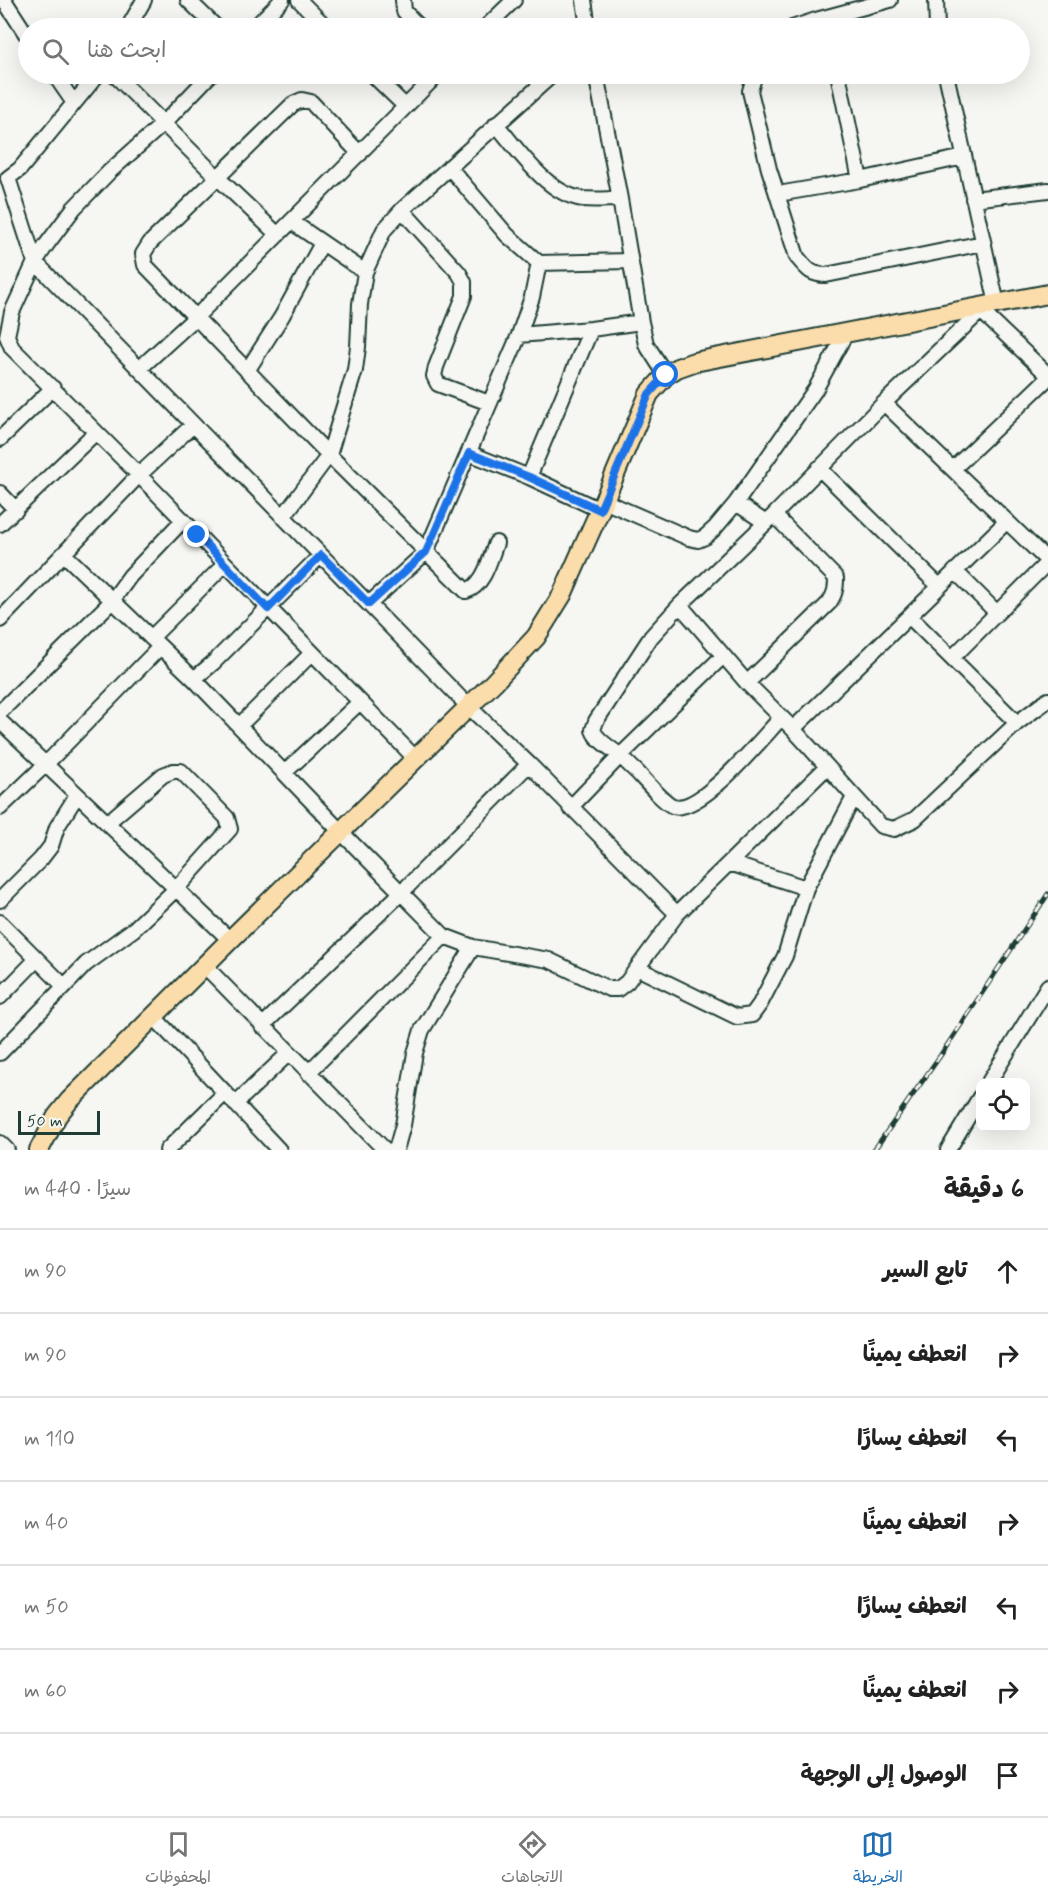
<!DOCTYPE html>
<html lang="ar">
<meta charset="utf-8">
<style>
:root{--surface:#fff;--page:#f6f6f6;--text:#222;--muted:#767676;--line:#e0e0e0;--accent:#1f6fb2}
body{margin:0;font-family:Mynerve,"Playpen Sans Arabic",sans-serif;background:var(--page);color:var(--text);direction:rtl}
.controls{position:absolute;right:18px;bottom:18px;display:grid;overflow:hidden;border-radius:12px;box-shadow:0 6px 24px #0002}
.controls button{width:54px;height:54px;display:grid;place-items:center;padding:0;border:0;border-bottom:2px solid var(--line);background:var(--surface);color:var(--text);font:30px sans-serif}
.scale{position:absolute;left:18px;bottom:15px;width:82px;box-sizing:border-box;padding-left:6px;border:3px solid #1f3d34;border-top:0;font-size:16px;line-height:21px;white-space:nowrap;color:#1f3d34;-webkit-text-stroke:4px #f6f6f2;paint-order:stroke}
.stop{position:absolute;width:18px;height:18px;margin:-14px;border:4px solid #1a73e8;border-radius:50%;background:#fff}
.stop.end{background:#1a73e8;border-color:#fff;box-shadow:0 2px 6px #0008}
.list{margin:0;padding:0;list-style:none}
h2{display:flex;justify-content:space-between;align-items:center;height:78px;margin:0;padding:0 24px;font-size:26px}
h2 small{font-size:20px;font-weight:400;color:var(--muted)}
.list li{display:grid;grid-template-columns:39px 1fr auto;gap:18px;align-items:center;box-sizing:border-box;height:84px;padding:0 24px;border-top:2px solid var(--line)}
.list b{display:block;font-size:22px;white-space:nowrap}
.list em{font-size:20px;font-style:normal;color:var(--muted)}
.icon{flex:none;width:33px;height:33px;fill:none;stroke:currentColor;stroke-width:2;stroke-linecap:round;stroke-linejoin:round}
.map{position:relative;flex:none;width:1048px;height:1150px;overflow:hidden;direction:ltr}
.search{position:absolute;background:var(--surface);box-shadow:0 6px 24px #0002;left:18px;right:18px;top:18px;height:66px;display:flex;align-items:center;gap:15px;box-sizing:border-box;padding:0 21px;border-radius:33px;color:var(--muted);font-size:22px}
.sheet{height:666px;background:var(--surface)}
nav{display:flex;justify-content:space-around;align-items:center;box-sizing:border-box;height:84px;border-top:2px solid var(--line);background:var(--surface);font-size:16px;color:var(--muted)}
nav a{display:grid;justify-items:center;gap:3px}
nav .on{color:var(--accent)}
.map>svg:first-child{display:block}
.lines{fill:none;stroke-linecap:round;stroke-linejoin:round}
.minor-casing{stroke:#1f3d34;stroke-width:18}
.major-casing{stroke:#1f3d34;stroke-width:22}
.minor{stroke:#f6f6f2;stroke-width:14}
.major{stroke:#fbddab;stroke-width:18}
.rail-casing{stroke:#1f3d34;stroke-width:5}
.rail{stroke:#f6f6f2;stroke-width:3;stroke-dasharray:9;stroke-linecap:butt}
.route{stroke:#1a73e8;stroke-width:8}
</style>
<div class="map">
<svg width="1048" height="1150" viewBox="0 0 1048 1150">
<rect width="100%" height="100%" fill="#f6f6f2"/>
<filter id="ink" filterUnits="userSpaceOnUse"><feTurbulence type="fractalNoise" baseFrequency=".0167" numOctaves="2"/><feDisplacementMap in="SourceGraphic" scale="12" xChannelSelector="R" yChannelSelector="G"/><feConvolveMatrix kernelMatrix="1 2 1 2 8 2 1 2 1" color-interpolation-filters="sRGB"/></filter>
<g filter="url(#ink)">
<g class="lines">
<!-- minor casing -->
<g class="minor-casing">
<path id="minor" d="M4,0L28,37
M188,0L217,28
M299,0L327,28
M403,0L404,11L420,28
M584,0L588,28
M936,0L937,28
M128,28L144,0
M254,28L282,0
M485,28L514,0
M792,28L816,20L890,0
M54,74L74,103
M98,74L20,169L8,178L35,262L469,707L529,764L677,914
M114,74L217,177L278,235
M211,74L164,123L109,172L74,208L47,244L35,262L12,312L7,336L12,348L139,475L415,758
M372,74L405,106
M596,74L620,199L641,322L646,344L666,375
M755,74L750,91L769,169L797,257C807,269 811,275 826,275L983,243
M838,74L860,180
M946,74L997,304
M496,124C517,149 548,195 583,199C595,200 608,199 620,199
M360,154L311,102L302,100L293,104L150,243L143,254L145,265L329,455L466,591C484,586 490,559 496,543
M449,167L507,235L539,263L629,261
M778,194L860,180L964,157
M973,199L1048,190
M402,210L459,273L464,282V296L436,367L434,376L438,384L489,403
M292,222L365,272
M981,311L1048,375
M519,335L591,329L641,322
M139,369L195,318L438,74
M247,371L282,316L322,243
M884,403L1048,561
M0,439L53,388
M469,453L529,477L600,510
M819,468L939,586
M953,469L1048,378
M529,477L591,329
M0,493L16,510
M604,501L689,538L698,540L705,537L715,528L736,503L815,390L846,333
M736,503L766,523
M283,517L329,455L355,370L358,347L360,304L365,272L384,230L402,210L553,74
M0,524L96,432
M64,554L194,679L341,832L444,936L473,947L549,960L609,989H618L627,982L677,914L827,767
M955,571L997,613
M369,604L426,552L519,335L532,297L539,263
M680,605L747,683L793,729L881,826L894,829L915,819L1017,723L1048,700
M909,616L1017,723
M0,620L139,475L193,425
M151,638L225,564
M952,658L1048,562
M194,679L213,663L321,555
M747,683L829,603C835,594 836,589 836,578L774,515
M0,712L112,601L130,576L183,520
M781,718C763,737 700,815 673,806C664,803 643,778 636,771C630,766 625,760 619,755C610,747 597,741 593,730L596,721L651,637L680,605L774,515L884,403L987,305
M0,721L230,940
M239,726L312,653
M793,729L1007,521
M284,773L360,702
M0,808L45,765L160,647
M570,808L620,756L723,656
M729,863L806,888
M0,900L41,859L51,846L57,827L77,795
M0,922L64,986
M205,966L385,1150
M637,968L737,1017L752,1015L760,1004L785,956L806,888L854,797
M0,997L37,959
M154,1017L279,1150
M262,1026L401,893L529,764
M0,1053L86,964L134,929L177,888L230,829L227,818L181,771H173L163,775L107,823
M308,1073L444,936
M989,1082L1048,986
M235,1104L289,1053
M0,1143L7,1150
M167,1150L225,1093
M396,1150L403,1125L415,1053L422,1030L473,947
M948,1150L980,1097"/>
</g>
<!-- major casing -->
<g class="major-casing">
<path id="major" d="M39,1150L57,1116L69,1101L230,940L494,682L536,637L562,595L600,510L649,394L666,375L677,368L694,362L1048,294"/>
</g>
<!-- minor -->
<use href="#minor" class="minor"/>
<!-- major -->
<use href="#major" class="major"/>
<!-- rail casing -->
<g class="rail-casing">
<path id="rail" d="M874,1150L940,1056L1048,894"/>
</g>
<!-- rail -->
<use href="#rail" class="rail"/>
</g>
</g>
<g class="lines" filter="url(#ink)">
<!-- route -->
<path class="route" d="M197,535L268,609L321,555L369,604L426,552L469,453L529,477L600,510L649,394L666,375"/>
</g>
</svg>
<div class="controls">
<button><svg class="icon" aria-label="locate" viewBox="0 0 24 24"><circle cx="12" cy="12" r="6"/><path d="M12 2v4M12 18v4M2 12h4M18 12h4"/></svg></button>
</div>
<div class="scale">50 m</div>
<div class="stop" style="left:666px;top:375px"></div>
<div class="stop end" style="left:197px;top:535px"></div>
<div class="search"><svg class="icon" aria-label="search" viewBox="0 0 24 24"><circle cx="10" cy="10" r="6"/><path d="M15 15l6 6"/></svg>ابحث هنا</div>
</div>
<section class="sheet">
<h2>6 دقيقة<small>سيرًا · 440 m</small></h2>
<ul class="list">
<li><svg class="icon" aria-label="ahead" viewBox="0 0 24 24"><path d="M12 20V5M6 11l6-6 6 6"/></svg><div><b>تابع السير</b></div><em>90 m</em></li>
<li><svg class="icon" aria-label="right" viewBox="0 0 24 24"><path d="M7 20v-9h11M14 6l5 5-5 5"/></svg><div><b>انعطف يمينًا</b></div><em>90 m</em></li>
<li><svg class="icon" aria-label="left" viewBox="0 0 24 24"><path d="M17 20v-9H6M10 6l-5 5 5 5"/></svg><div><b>انعطف يسارًا</b></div><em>110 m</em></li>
<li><svg class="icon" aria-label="right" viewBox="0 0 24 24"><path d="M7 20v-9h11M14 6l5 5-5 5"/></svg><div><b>انعطف يمينًا</b></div><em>40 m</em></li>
<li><svg class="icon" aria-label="left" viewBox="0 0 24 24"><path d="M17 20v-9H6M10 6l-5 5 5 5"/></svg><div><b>انعطف يسارًا</b></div><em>50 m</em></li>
<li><svg class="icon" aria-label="right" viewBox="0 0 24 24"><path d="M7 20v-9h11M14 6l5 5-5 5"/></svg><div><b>انعطف يمينًا</b></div><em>60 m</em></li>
<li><svg class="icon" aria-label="arrive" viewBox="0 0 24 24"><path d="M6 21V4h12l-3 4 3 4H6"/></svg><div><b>الوصول إلى الوجهة</b></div></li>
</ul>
</section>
<nav>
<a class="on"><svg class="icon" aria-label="map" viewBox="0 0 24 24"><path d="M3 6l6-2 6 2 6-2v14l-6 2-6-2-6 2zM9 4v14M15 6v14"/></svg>الخريطة</a>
<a><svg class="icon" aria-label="directions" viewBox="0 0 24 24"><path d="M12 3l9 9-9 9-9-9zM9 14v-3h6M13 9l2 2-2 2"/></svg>الاتجاهات</a>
<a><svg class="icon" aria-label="saved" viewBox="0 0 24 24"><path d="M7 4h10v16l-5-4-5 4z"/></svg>المحفوظات</a>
</nav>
